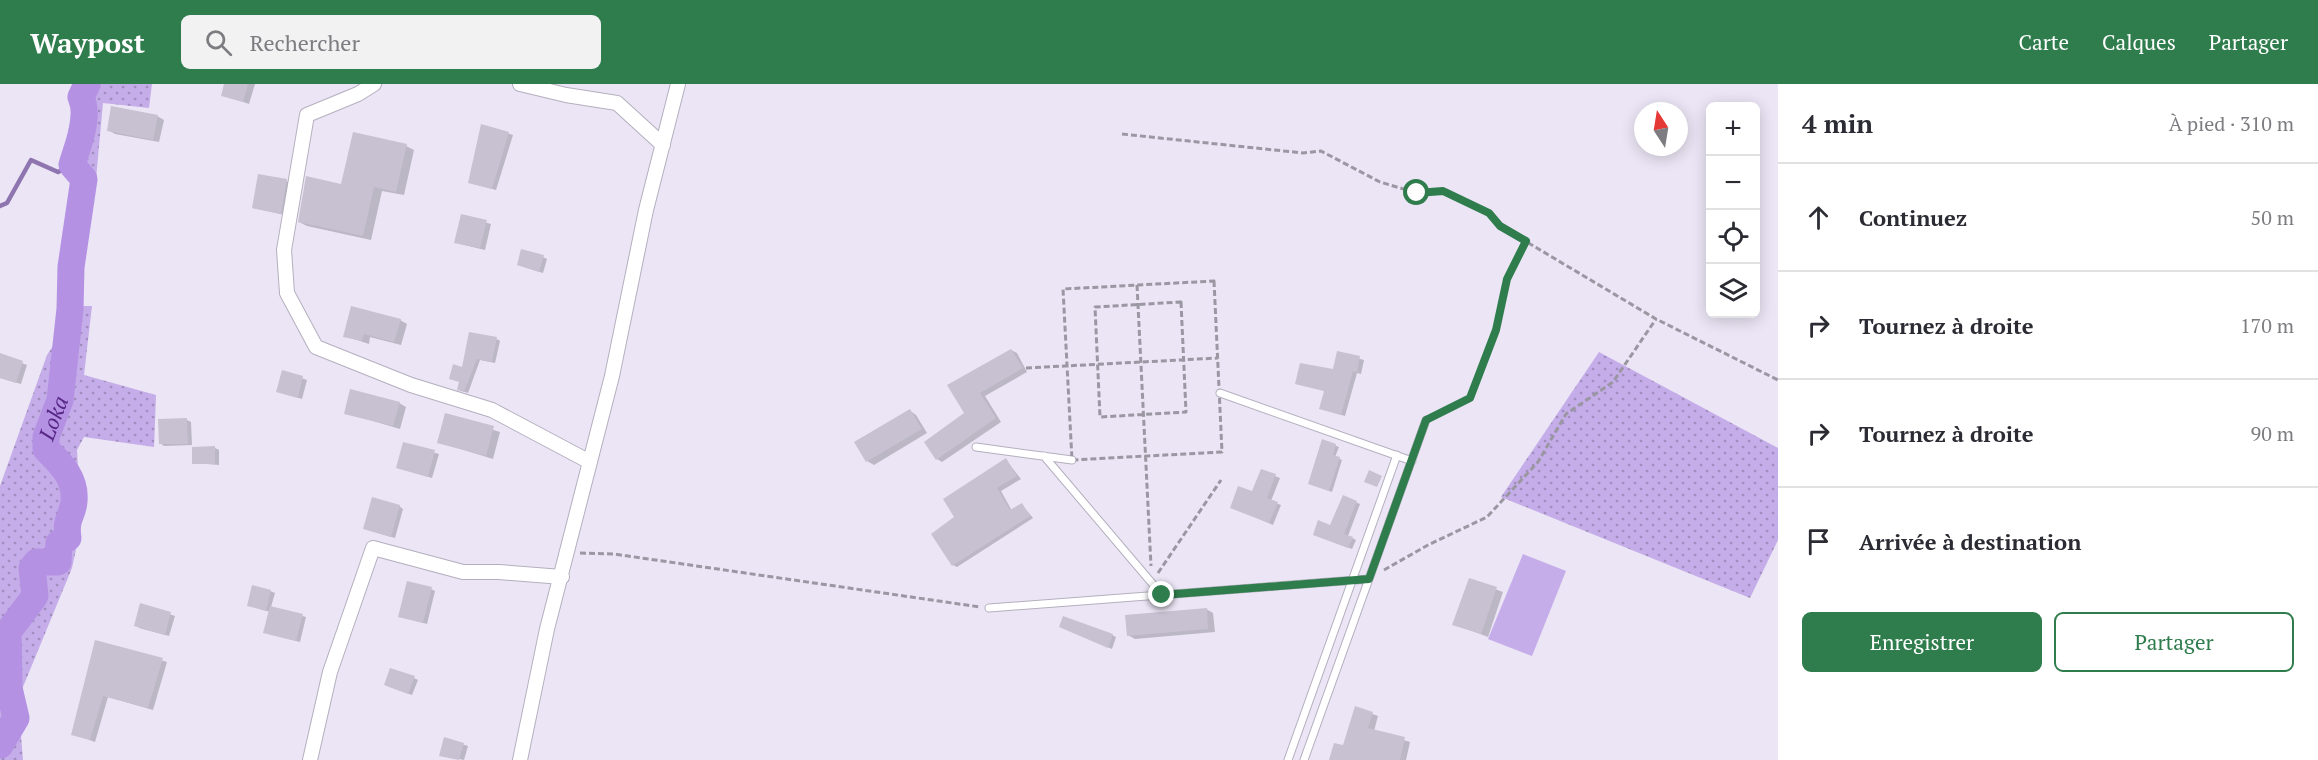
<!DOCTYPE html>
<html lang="fr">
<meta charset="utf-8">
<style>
:root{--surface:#fff;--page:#f2f2f3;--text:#2b2b33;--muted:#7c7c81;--line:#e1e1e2;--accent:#2f7c4c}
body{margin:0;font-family:"PT Serif",serif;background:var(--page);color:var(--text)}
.controls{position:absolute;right:18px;top:18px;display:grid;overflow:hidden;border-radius:9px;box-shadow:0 3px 15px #0003}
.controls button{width:54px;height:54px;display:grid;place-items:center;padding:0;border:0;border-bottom:2px solid var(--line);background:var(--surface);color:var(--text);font:30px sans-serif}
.compass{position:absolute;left:1634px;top:18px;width:54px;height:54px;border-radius:50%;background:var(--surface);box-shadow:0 3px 15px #0003;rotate:348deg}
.stop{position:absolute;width:18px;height:18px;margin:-14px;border:4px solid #2f7c4c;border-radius:50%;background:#fff}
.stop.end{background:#2f7c4c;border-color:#fff;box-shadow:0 2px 6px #0008}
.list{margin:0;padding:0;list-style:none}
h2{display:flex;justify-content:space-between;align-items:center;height:78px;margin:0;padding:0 24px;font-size:26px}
h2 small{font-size:20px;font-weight:400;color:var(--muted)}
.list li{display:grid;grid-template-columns:39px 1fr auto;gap:18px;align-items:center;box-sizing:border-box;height:108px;padding:0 24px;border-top:2px solid var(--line)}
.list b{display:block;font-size:22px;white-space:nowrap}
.list em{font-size:20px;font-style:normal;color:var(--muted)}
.actions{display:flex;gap:12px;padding:18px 24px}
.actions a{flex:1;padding:14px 0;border:2px solid var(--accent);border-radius:9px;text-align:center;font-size:21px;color:var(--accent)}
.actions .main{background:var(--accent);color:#fff}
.icon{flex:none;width:33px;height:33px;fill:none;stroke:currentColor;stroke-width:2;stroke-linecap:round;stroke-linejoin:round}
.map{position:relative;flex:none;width:1778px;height:676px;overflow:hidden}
header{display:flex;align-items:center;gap:36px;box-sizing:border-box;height:84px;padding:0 30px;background:var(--accent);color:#fff}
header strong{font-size:28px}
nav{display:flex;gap:33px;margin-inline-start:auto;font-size:21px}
.search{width:420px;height:54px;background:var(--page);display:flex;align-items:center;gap:15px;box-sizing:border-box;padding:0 21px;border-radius:9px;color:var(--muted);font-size:22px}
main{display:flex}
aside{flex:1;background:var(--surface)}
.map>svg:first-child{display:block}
.grass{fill:url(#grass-dots)}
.pitch{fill:#c5ade9}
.shadow{fill:#0003}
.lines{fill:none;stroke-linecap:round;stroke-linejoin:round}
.stream{stroke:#8e75b0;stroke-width:4.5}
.river{stroke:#b491e3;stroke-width:27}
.building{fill:#c7c1d1}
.lane-casing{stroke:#b4afbe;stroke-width:9}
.street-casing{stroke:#b4afbe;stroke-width:16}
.path{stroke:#9b97a2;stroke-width:3;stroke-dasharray:6 3;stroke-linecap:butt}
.lane{stroke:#fff;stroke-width:7}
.street{stroke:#fff;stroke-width:14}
.route{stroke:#2f7c4c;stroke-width:8}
.labels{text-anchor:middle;stroke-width:6;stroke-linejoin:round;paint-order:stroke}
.water-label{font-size:22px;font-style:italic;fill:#572786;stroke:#ebe5f5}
</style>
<header>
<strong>Waypost</strong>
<div class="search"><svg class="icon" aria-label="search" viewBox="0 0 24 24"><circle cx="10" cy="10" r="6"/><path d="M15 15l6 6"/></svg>Rechercher</div>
<nav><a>Carte</a><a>Calques</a><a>Partager</a></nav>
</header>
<main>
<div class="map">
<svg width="1778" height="676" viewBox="0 0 1778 676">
<defs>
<pattern id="grass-dots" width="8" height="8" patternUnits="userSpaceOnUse" patternTransform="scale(1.5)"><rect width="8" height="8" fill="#c5ade9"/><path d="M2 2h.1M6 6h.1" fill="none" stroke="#a18dbe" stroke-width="1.8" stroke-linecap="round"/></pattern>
</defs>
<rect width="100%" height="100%" fill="#ebe5f5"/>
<!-- grass -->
<path class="grass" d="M88,0H152L149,24L103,19L96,95L65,93V70L71,29Z
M68,222H92L84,291L156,311L154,363L84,353L77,366L81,442L72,484L18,615L23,676H0V402L47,271L66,242Z
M1599,268L1778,364V456L1750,514L1501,413Z"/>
<!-- pitch -->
<path class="pitch" d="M1523,470L1566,487L1532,572L1488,555Z"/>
<!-- shadow -->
<path class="shadow" d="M226,0H255L249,20L223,11Z
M157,32L164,36L159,58L115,50L108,46Z
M482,42L513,51L496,106L474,100Z
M406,62L414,66L404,111L382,107L371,156L307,142L299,138L342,102Z
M286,97L291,99L285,131L253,124Z
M462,132L491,140L485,166L460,160Z
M543,173L547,175L543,189L518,181Z
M400,236L407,240L401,261L370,253L369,260L345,252Z
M497,255L500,257L495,279L480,276L468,309L462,307L463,285Z
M1011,266L1017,269L1027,288L985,312L1001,338L942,378L937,375L965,330L949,302Z
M1338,269L1364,276L1361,290L1357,289L1345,332L1325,326L1326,307L1297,300L1334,287Z
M0,271L27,281L21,300L0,294Z
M283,288L307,296L302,315L282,309Z
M399,319L406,323L400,345L346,329Z
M910,327L916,331L927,349L874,381L867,377Z
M446,331L500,348L493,375L438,358Z
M187,336L191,338L192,361L164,362L160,359Z
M1323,357L1339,363L1335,373L1342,376L1332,408L1313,401Z
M404,360L439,370L432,394L398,384Z
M215,364L219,366V381L194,379Z
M1006,376L1021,395L1001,407L1012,427L1022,421L1033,434L957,483L953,481L956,434Z
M1262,387L1280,394L1271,417L1281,421L1273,441L1235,425L1253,409Z
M1344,413L1360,420L1348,452L1356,456L1352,465L1318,452L1331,443Z
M399,422L403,425L395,454L365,445Z
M1470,496L1503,508L1488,553L1454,540Z
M431,505L435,507L427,540L399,532Z
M270,507L275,509L271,523L306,533L300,558L269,550L270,528L248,521Z
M141,521L175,532L169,552L139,544Z
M1206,525L1213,529L1215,548L1135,555L1128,551Z
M1064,544L1112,551L1116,553L1112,565Z
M96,557L167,578L153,626L108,613L95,658L73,650Z
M414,594L418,596L412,611L390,603Z
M1356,624L1378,632L1374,647L1410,658L1406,676H1330L1344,663Z
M445,655L468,662L464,676L440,671Z"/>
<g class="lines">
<!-- stream -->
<path class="stream" d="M0,122L7,119L31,76L58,88L72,81"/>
<!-- river -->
<path class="river" id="s1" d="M0,661L16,634L9,604L8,548L35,512L32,484L37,478H58L59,459L68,454C65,433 73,432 74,417C76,394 61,380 46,365V353L60,316L70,225L71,183L84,95L72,81C78,60 90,34 81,13L87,0"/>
</g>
<!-- building -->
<path class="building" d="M224,0H248L243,18L221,12Z
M111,22L158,31L153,56L107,47Z
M481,40L509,48L492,105L468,99Z
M353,48L407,60L396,108L374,103L363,152L298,138L306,92L341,100Z
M258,90L287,95L281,130L252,124Z
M461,130L487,136L480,164L454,159Z
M521,165L544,171L539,188L517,181Z
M351,222L401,235L394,258L364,250L362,257L343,253Z
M469,248L497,253L492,278L477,275L464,308L457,306L459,298L449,295L453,280L462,283Z
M1011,265L1023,284L980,309L996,334L936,376L924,358L964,329L947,301Z
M1337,267L1360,272L1357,288L1353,287L1341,331L1319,325L1324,307L1295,300L1300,279L1333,285Z
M0,269L23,277L16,299L0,294Z
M282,286L303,292L298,314L276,308Z
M350,305L400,318L393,342L344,330Z
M910,325L922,345L866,378L854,358Z
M445,329L494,342L486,372L437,359Z
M187,334L188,360H159L158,335Z
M1322,355L1336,360L1333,371L1340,373L1329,407L1308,400Z
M403,358L435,366L428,393L396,384Z
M215,362V380H192V363Z
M1006,374L1017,392L997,404L1010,426L1022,419L1030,432L952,482L931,450L954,433L943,415Z
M1261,385L1276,390L1267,414L1278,418L1269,439L1230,424L1238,402L1252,407Z
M1369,386L1382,392L1377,403L1364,398Z
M1343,411L1357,417L1344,450L1353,453L1348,464L1313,451L1318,436L1330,441Z
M372,413L400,421L391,453L363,445Z
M1469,494L1497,503L1481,550L1452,541Z
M407,497L432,503L423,539L398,533Z
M252,501L271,506L266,527L247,522Z
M140,519L171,528L165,551L134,542Z
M270,522L303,530L296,557L263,549Z
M1207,524L1208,545L1127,552L1125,531Z
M1063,532L1113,550L1108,564L1059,543Z
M95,556L163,574L148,624L103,612L90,656L71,651Z
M390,584L415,592L408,610L384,601Z
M1355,622L1373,628L1368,644L1405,653L1400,676H1329L1334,659L1343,661Z
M444,653L464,659L459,676L439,672Z"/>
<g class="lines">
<!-- lane casing -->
<g class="lane-casing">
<path id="lane" d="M1220,309L1412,377
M976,363L1072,376
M1044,372L1162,511
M989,524L1369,495
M1288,676L1397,371
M1304,676L1426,336"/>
</g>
<!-- street casing -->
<g class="street-casing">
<path id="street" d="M374,0L358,10L307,31L284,166L287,209L316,263L411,301L492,326L590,378
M520,0L566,11L617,19L663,61
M310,676L330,588L373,464L463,488H499L562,493
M520,676L547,545L612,292L646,126L678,0"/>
</g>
<!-- path -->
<path class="path" d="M1122,50L1303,69L1321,67L1380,98L1417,109L1443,107L1489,129L1500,142L1656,235L1778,296
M1214,197L1222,368L1072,376L1063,205Z
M1137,201L1151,482
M1181,218L1186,328L1100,333L1095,223Z
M1026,284L1218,274
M1436,331L1470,314L1496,246L1507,195L1525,157
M580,469L614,470L980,523
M1384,486L1428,461L1487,433L1538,378L1566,330L1613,298L1656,235
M1158,489L1221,396"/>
<!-- lane -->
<use href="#lane" class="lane"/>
<!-- street -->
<use href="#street" class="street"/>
</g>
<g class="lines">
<!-- route -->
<path class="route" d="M1162,511L1369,495L1426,336L1470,314L1496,246L1507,195L1526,157L1500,142L1489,129L1443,107L1417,109"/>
</g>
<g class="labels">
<!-- water labels -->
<g class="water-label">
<text dy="8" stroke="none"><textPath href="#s1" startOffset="381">Loka</textPath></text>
</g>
</g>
</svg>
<div class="controls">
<button>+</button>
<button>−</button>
<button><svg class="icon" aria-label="locate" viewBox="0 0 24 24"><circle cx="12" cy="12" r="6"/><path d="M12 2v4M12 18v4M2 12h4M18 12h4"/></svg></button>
<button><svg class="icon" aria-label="layers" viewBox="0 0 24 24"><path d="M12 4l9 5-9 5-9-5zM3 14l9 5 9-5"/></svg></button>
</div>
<svg class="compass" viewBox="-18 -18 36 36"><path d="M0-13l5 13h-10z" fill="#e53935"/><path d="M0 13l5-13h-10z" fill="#7c7c81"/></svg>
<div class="stop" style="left:1417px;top:109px"></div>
<div class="stop end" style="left:1162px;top:511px"></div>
</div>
<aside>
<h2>4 min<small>À pied · 310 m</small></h2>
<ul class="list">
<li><svg class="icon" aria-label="ahead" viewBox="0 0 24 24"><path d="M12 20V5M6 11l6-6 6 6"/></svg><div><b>Continuez</b></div><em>50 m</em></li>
<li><svg class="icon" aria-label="right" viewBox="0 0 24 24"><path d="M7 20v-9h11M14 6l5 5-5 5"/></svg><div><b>Tournez à droite</b></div><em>170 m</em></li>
<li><svg class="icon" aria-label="right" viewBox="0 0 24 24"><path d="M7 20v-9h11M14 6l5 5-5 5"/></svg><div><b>Tournez à droite</b></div><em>90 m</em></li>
<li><svg class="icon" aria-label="arrive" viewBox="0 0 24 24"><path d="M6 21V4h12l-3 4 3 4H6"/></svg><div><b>Arrivée à destination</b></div></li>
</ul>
<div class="actions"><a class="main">Enregistrer</a><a>Partager</a></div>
</aside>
</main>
